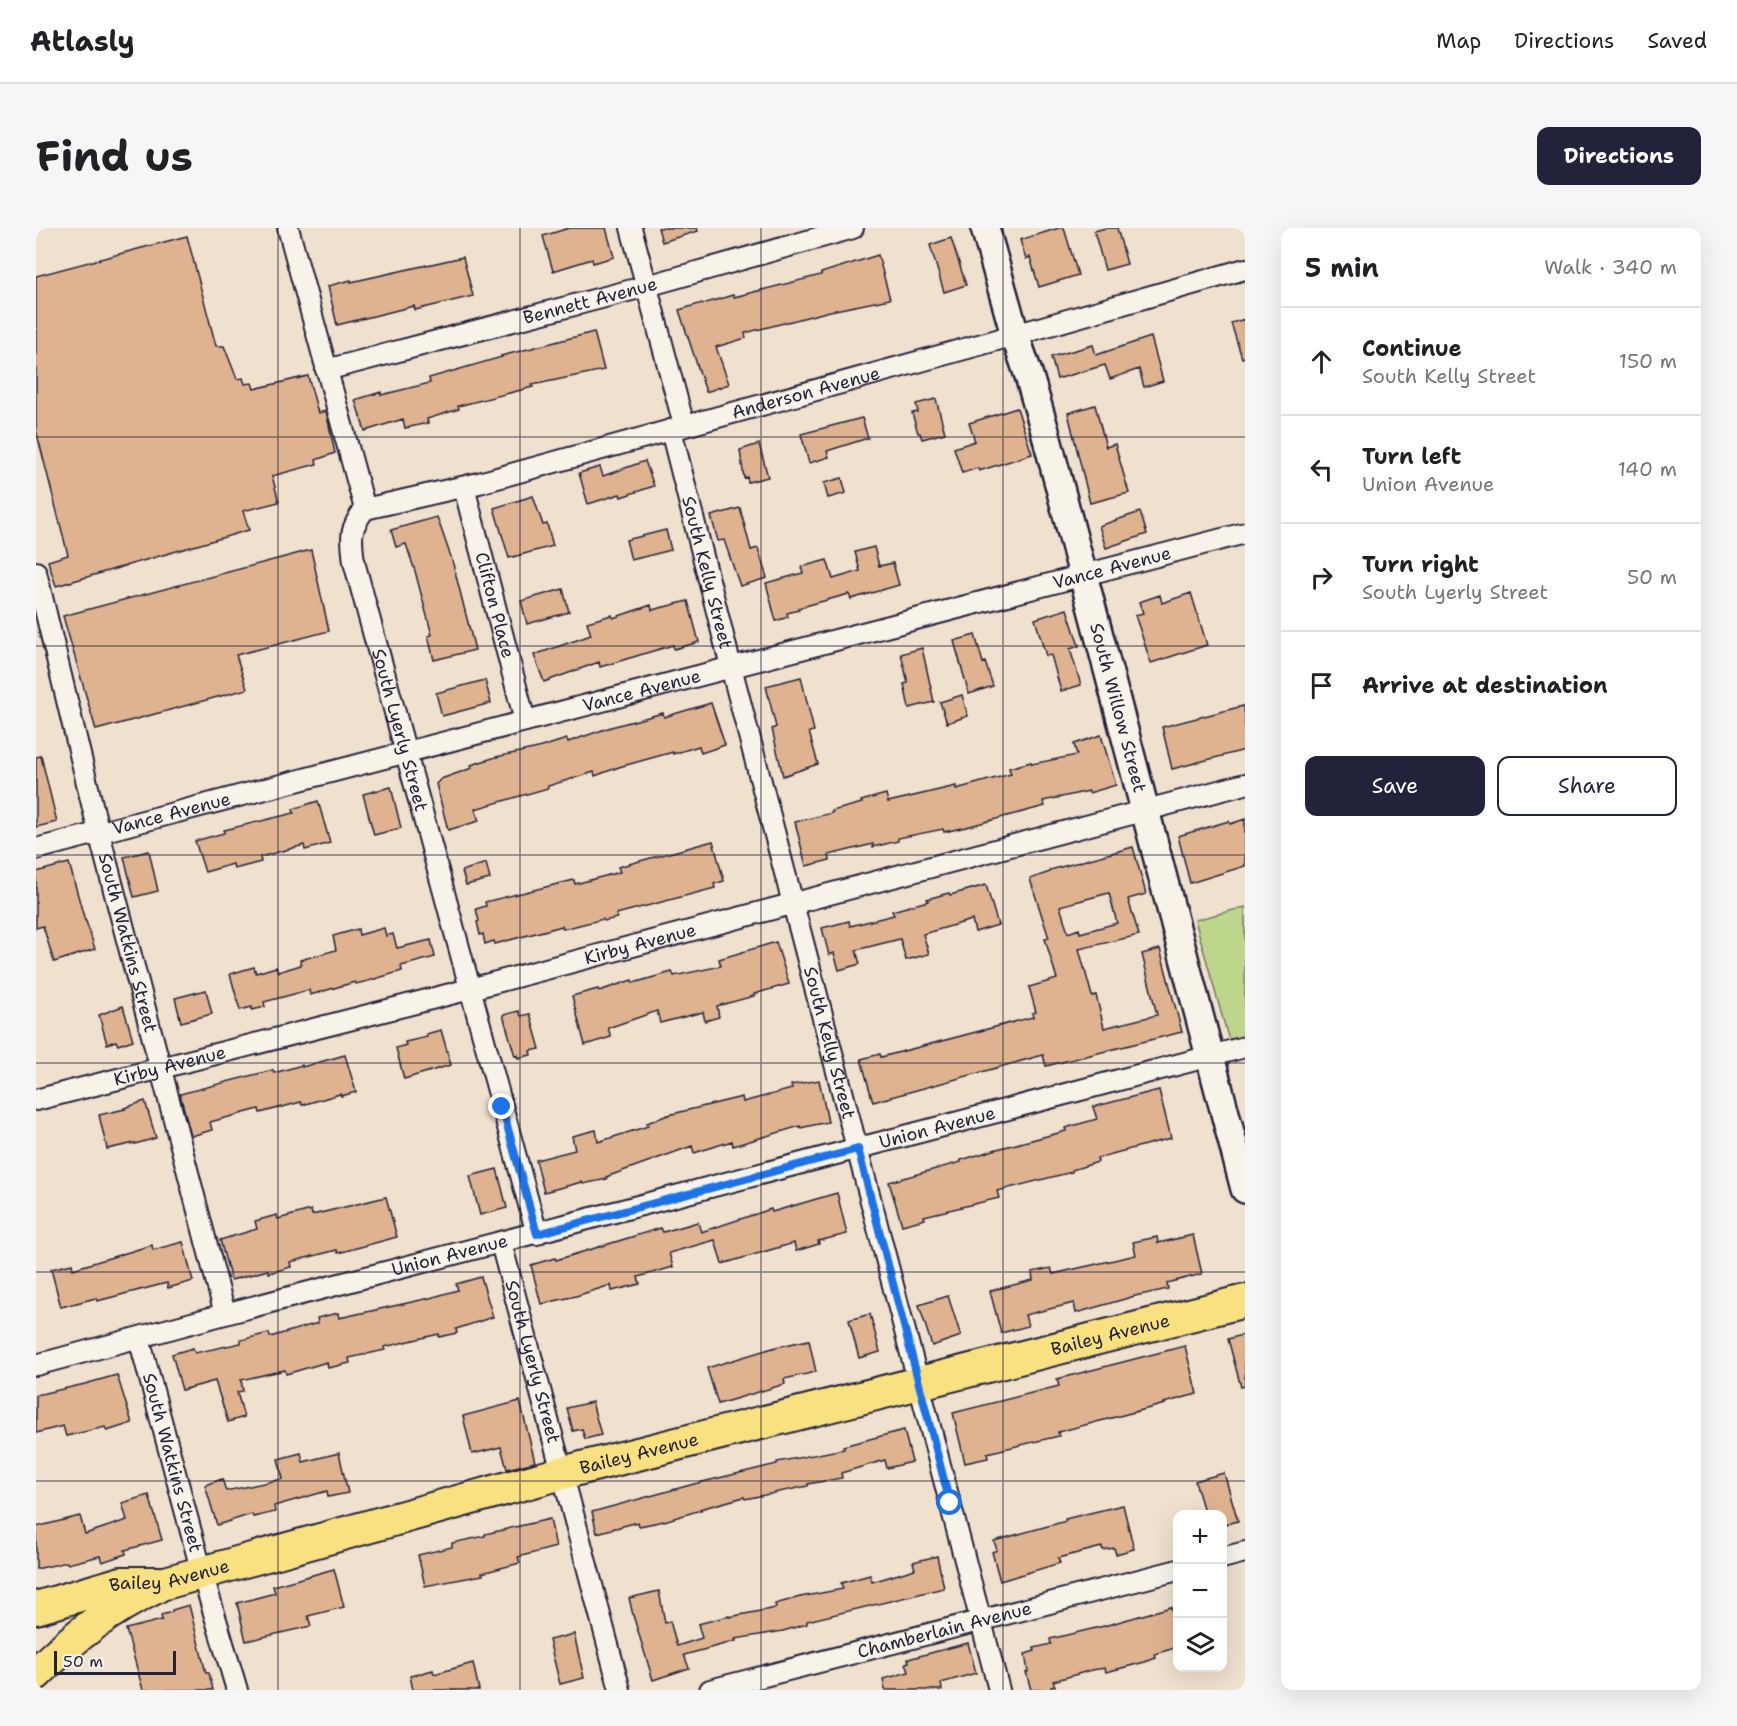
<!DOCTYPE html>
<meta charset="utf-8">
<style>
:root{--surface:#fff;--page:#f6f6f6;--text:#202124;--muted:#757577;--line:#e0e0e0;--accent:#22223b}
body{margin:0;font-family:"Shantell Sans",sans-serif;background:var(--page);color:var(--text)}
.controls{position:absolute;right:18px;bottom:18px;display:grid;overflow:hidden;border-radius:12px;box-shadow:0 6px 24px #0002}
.controls button{width:54px;height:54px;display:grid;place-items:center;padding:0;border:0;border-bottom:2px solid var(--line);background:var(--surface);color:var(--text);font:30px sans-serif}
.scale{position:absolute;left:18px;bottom:15px;width:122px;box-sizing:border-box;padding-left:6px;border:3px solid #22223b;border-top:0;font-size:16px;line-height:21px;white-space:nowrap;color:#22223b;-webkit-text-stroke:4px #f7f3e8;paint-order:stroke}
.stop{position:absolute;width:18px;height:18px;margin:-14px;border:4px solid #1a73e8;border-radius:50%;background:#fff}
.stop.end{background:#1a73e8;border-color:#fff;box-shadow:0 2px 6px #0008}
.list{margin:0;padding:0;list-style:none}
h2{display:flex;justify-content:space-between;align-items:center;height:78px;margin:0;padding:0 24px;font-size:26px}
h2 small{font-size:20px;font-weight:400;color:var(--muted)}
.list li{display:grid;grid-template-columns:39px 1fr auto;gap:18px;align-items:center;box-sizing:border-box;height:108px;padding:0 24px;border-top:2px solid var(--line)}
.list b{display:block;font-size:22px;white-space:nowrap}
.list p{margin:0;font-size:20px;white-space:nowrap;color:var(--muted)}
.list em{font-size:20px;font-style:normal;color:var(--muted)}
.actions{display:flex;gap:12px;padding:18px 24px}
.actions a{flex:1;padding:14px 0;border:2px solid var(--accent);border-radius:12px;text-align:center;font-size:21px;color:var(--accent)}
.actions .main{background:var(--accent);color:#fff}
.icon{flex:none;width:33px;height:33px;fill:none;stroke:currentColor;stroke-width:2;stroke-linecap:round;stroke-linejoin:round}
.map{position:relative;flex:none;width:1209px;height:1462px;overflow:hidden;border-radius:12px}
header{display:flex;align-items:center;gap:36px;box-sizing:border-box;height:84px;padding:0 30px;background:var(--surface);border-bottom:2px solid var(--line)}
header strong{font-size:28px}
nav{display:flex;gap:33px;margin-inline-start:auto;font-size:21px}
.intro{display:flex;align-items:center;justify-content:space-between;box-sizing:border-box;height:144px;padding:0 36px}
h1{margin:0;font-size:42px}
.button{padding:15px 27px;border-radius:12px;background:var(--accent);color:#fff;font-size:21px;font-weight:700}
main{display:flex;gap:36px;padding:0 36px}
aside{flex:1;background:var(--surface);border-radius:12px;box-shadow:0 6px 24px #0002}
.map>svg:first-child{display:block}
.green{fill:#bed58c;stroke:#707c64;stroke-width:1.5}
.building{fill:#dfb390;stroke:#22223b;stroke-width:1.5;fill-rule:evenodd}
.lines{fill:none;stroke-linecap:round;stroke-linejoin:round}
.street-casing{stroke:#22223b;stroke-width:24}
.secondary-casing{stroke:#22223b;stroke-width:32}
.primary-casing{stroke:#22223b;stroke-width:36}
.street{stroke:#f7f3e8;stroke-width:20}
.secondary{stroke:#f7f3e8;stroke-width:27}
.primary{stroke:#f9e181;stroke-width:32}
.route{stroke:#1a73e8;stroke-width:8}
.grid{fill:none;stroke:#22223b;stroke-width:1.5;stroke-opacity:0.55}
.labels{text-anchor:middle;stroke-width:4.5;stroke-linejoin:round;paint-order:stroke}
.street-label{font-size:18px;fill:#22223b;stroke:#f7f3e8}
</style>
<header>
<strong>Atlasly</strong>
<nav><a>Map</a><a>Directions</a><a>Saved</a></nav>
</header>
<div class="intro"><h1>Find us</h1><a class="button">Directions</a></div>
<main>
<div class="map">
<svg width="1209" height="1462" viewBox="0 0 1209 1462">
<rect width="100%" height="100%" fill="#f0e0ce"/>
<filter id="ink" filterUnits="userSpaceOnUse"><feTurbulence type="fractalNoise" baseFrequency=".0167" numOctaves="2"/><feDisplacementMap in="SourceGraphic" scale="12" xChannelSelector="R" yChannelSelector="G"/><feConvolveMatrix kernelMatrix="1 2 1 2 8 2 1 2 1" color-interpolation-filters="sRGB"/></filter>
<g filter="url(#ink)">
<!-- green -->
<path class="green" d="M1209,679V808L1195,811L1192,809L1159,692Z"/>
<!-- building -->
<path class="building" d="M533,0H570L578,29L557,35L556,31L517,43L507,8Z
M622,0H661L662,3L626,14Z
M1023,0H1028L1042,47L1003,59L994,29L990,31L984,12Z
M1070,0H1081L1091,36L1069,42L1058,3Z
M151,8L180,118H188L201,151L207,150L209,156L216,155L218,161L272,148L282,185L290,183L299,225L280,232L281,236L236,248L243,274L207,283L213,302L20,358L12,333L32,327L0,202V48Z
M915,10L930,57L908,64L894,17Z
M842,27L854,71L794,83L709,105L710,110L680,119L693,156L670,164L643,82L666,75L667,76L697,67L698,69L785,47V45Z
M427,29L437,68L379,82L378,78L301,97L292,58L315,52V54Z
M1209,91V129L1206,130L1195,95Z
M558,104L568,142L496,157L497,159L422,178L423,181L391,191L392,195L369,200L367,191L329,203L319,172L345,164V167L394,155L393,150L466,129L465,128Z
M1115,109L1127,153L1108,159L1103,141L1074,151L1069,137L1021,151L1015,129L1057,117L1060,127Z
M900,171L909,205L886,211L884,205H882L876,185L882,184L880,176Z
M1059,177L1070,219L1079,216L1093,265L1054,275L1032,185Z
M981,180L996,226L943,243L942,240L926,245L918,220L939,213L933,195Z
M826,190L832,210L791,223L793,229L773,235L765,206Z
M723,216L732,249L712,254L711,249L708,250L704,222Z
M609,233L618,258L585,269L584,266L552,276L543,245L564,239L567,248Z
M806,250L810,265L792,270L788,255Z
M497,268L507,297L511,296L517,318L473,330L458,280Z
M704,280L715,322L722,320L731,350L704,358L688,312L682,313L675,288Z
M1104,284L1111,306L1070,320L1063,298Z
M401,289L416,332L439,422L398,432L392,408L396,407L379,343L370,316L360,319L355,302Z
M630,302L635,322L595,332L590,312Z
M838,319L843,338L857,335L863,357L815,371L813,366L762,380L763,382L751,385L752,389L740,393L730,355L767,345L765,339L791,332L797,351L824,343L819,324Z
M275,322L293,403L200,427L211,461L60,502L27,388Z
M527,361L533,384L491,396L485,373Z
M1155,365L1171,417L1115,435L1099,387L1107,385L1103,374L1124,367L1126,375Z
M652,373L663,414L638,421L637,417L564,439L563,434L508,454L498,427L555,407L551,394L576,387L577,390L615,377L616,382Z
M1031,381L1043,418L1034,421L1045,457L1025,463L1015,427L1010,428L999,391Z
M939,407L947,435L949,434L957,458L933,466L918,413Z
M886,420L898,474L873,480L868,456L872,455L865,426Z
M765,449L778,503L773,504L782,536L747,548L736,501L740,499L730,458Z
M449,452L455,475L406,488L400,465Z
M926,467L932,488L911,495L904,474Z
M675,475L689,517L665,525L663,518L637,526V524L583,539L559,548L558,544L512,558V560L439,581L443,593L412,602L400,556L405,551L436,540L435,537L460,529L502,520L531,511L532,514L575,499L627,485L628,489Z
M1207,478L1209,487V522L1136,541L1126,499Z
M1065,507L1080,557L1053,565V563L1007,573L1009,578L934,598L908,604L907,601L862,610V613L837,619V616L793,627L794,632L770,638L759,594L796,585V583L826,575L825,573L850,566L852,574L920,558V561L975,546L973,540L995,534L996,536L1041,527L1038,516Z
M5,528L21,594L0,599V529Z
M355,559L365,600L338,607L327,566Z
M282,573L294,615L269,622L268,617L224,629L225,634L198,641L197,636L169,644L159,613L188,605V602L258,585L257,581Z
M1209,591V638L1154,655L1142,608L1193,593L1194,596Z
M677,613L688,653L678,656L679,660L580,686L581,690L568,693L567,691L527,701L526,698L459,716L458,713L449,716L447,706L444,707L441,694L443,693L440,681L450,678L449,674L538,652L539,656L584,644L582,639Z
M1097,619L1110,666L1092,671L1103,707L1043,721L1056,768L1060,767L1068,800L1121,787L1106,726L1124,721L1146,804L1010,838L1007,827L837,874L825,831L844,826L845,829L997,789L996,785L1000,784L993,759L1021,751L1009,711L1013,710L994,651L1014,644V642ZM1073,665L1081,695L1044,705L1043,701L1032,705L1024,678Z
M113,623L122,663L98,669L88,629Z
M33,635L49,693H50L59,721L18,734L7,698L0,700V644Z
M450,635L454,651L430,657L426,643Z
M950,657L962,697L939,704L936,692L887,706L893,726L870,732L864,711L820,722L824,736L803,742L798,725L793,727L786,700L813,693L814,698L858,687L856,683L892,673L891,671L913,665L914,667Z
M348,700L350,708L357,706L361,720L395,712L399,729L365,738L366,743L332,753L320,756L319,754L274,767L273,762L228,774L229,779L216,782V779L204,782L194,746L218,739L220,745L240,739L242,744L265,737L264,732L300,722L297,708L322,701L323,707Z
M740,714L753,756L718,766V768L681,778L683,789L669,793L667,784L624,795L621,783L572,800L575,809L549,817L536,768L562,761L563,763L596,752L597,755L636,744L638,748L685,738L683,731Z
M170,762L176,786L145,794L139,770Z
M87,778L97,812L82,817L80,813L71,816L63,787Z
M483,783L485,788L494,786L504,821L494,823L495,827L482,830L481,827L479,828L467,787Z
M405,802L415,837L368,851L360,820L370,817L369,814L391,809L390,806Z
M309,827L320,864L305,868L304,866L266,877L265,874L224,885L223,881L174,894L176,902L155,908L144,866L237,842L238,845L266,837V839Z
M783,852L792,894L764,900V898L697,918L696,913L658,925L656,918L570,949L571,951L547,956L546,954L508,964L500,932L539,922L536,908L560,902L562,914L612,898L611,895L632,887L706,869L707,874L756,861L755,857Z
M1123,862L1135,910L1061,930L1062,934L1036,942V944L961,963L963,970L888,988L889,991L866,997L853,954L925,934V932L961,921L1030,903L1029,900L1061,891L1057,879Z
M109,873L120,910L99,916V915L71,921L63,887L89,881L88,880Z
M461,941L471,980L444,987L434,948Z
M801,965L811,1006L782,1013L783,1016L760,1023L758,1015L686,1036L679,1012L633,1025L637,1039L602,1049L604,1056L576,1063L575,1057L540,1068L505,1076L495,1037L519,1030L520,1032L625,1000L627,1004L662,994L665,1004L735,981L736,984Z
M350,969L361,1009L302,1025L301,1022L254,1034L255,1039L233,1045L232,1042L195,1052L184,1012L221,1001L219,993L241,987L242,991L275,982L276,987Z
M1157,1007L1166,1046L1131,1055L1132,1061L1099,1068L1040,1085L1038,1075L989,1087L992,1098L965,1105L954,1063L997,1052L996,1044L1015,1040L1017,1046L1100,1027L1097,1014L1121,1009L1122,1015Z
M147,1014L157,1053L132,1060L131,1055L61,1073L60,1070L25,1079L15,1041L36,1036L37,1041L116,1017L117,1022Z
M445,1049L457,1089L420,1101L421,1105L403,1109V1106L348,1119L349,1122L313,1130L314,1135L292,1140L291,1134L250,1146L249,1142L205,1152L207,1163L201,1164L208,1189L192,1194L179,1153L146,1162L136,1126L157,1120L159,1125L205,1115V1112L233,1105L234,1109L282,1095L281,1090L302,1085L303,1090L394,1070L422,1062L420,1056Z
M912,1068L925,1108L896,1118L883,1077Z
M834,1086L844,1124L823,1130L813,1092Z
M1209,1106V1158L1205,1159L1192,1111Z
M773,1112L780,1144L748,1151L749,1156L682,1176L671,1140L740,1119Z
M1149,1118L1161,1166L1128,1175L1129,1176L1022,1204L1023,1208L951,1225L952,1230L929,1235L917,1185L1023,1158L1021,1151Z
M81,1147L96,1195L71,1203L69,1199L30,1208L27,1198L0,1205V1167L49,1156Z
M484,1173L499,1234L471,1241L465,1219L436,1226L427,1188Z
M556,1174L565,1207L549,1211L546,1201L537,1203L531,1180Z
M868,1202L876,1234L851,1240L849,1232L805,1245L806,1250L772,1256V1258L709,1271L708,1269L664,1281L665,1282L628,1293L603,1298L602,1294L561,1305L556,1284L658,1256L741,1236V1234L808,1221L807,1218Z
M265,1225L267,1234L303,1225L312,1265L292,1269L291,1263L238,1278L239,1284L217,1289L216,1286L181,1297L169,1257L186,1251L190,1263L247,1251L242,1231Z
M1188,1245L1202,1293L1186,1297V1287H1169L1159,1253Z
M113,1267L126,1312L89,1322L90,1326L66,1334L64,1328L32,1336L31,1334L0,1341V1299L44,1288L49,1306L91,1292L86,1275Z
M1087,1277L1098,1321L1080,1326L1078,1320L1067,1322L1066,1319L1022,1330L1024,1335L964,1353L956,1324L961,1322L958,1313L1030,1293L1029,1291Z
M514,1291L520,1319L482,1329L484,1335L446,1345L447,1347L389,1358L382,1327L416,1319V1315L449,1308V1306Z
M901,1328L908,1360L771,1393V1396L747,1403L699,1411L700,1413L648,1427L653,1440L617,1452L597,1387L593,1370L623,1363L629,1395L634,1393L641,1418L666,1410L662,1396L693,1388V1389L740,1380L739,1376L764,1369L807,1361L805,1355L834,1347L836,1354L879,1341L877,1334Z
M298,1341L308,1379L272,1388L275,1398L210,1413L201,1375L239,1365L237,1358Z
M153,1377L170,1445H173L177,1462H107L90,1401L126,1392L125,1387L136,1384V1382Z
M1135,1379L1136,1383L1142,1382V1419L1119,1426L1120,1430L1109,1434L1070,1444L1069,1440L1056,1442L1017,1453L1019,1458L1015,1459L1016,1462H995L990,1444H992L989,1426L999,1423L998,1420L1015,1416L1014,1411L1068,1398Z
M538,1406L548,1450L524,1456L513,1412Z
M932,1415L940,1445L905,1455L906,1462H849L847,1451L873,1444L870,1435L873,1434L872,1431Z
M437,1435L443,1462H377L374,1448L397,1442L398,1446Z"/>
<g class="lines">
<!-- street casing -->
<g class="street-casing">
<g id="street">
<path id="s1" d="M252,0L329,281C313,301 315,309 318,334L501,1006"/>
<path d="M595,0L648,197"/>
<path id="s2" d="M290,142L611,58L817,0"/>
<path id="s3" d="M635,202L695,439L963,1462"/>
<path id="s4" d="M428,259L489,493"/>
<path id="s5" d="M329,281L443,255L979,107L1209,41"/>
<path id="s6" d="M0,344L63,605L189,1086"/>
<path id="s7" d="M0,621L1209,305"/>
<path id="s8" d="M0,872L434,761L1209,556"/>
<path id="s9" d="M465,1015L584,1462"/>
<path id="s10" d="M103,1110L166,1345L201,1462"/>
<path id="s11" d="M0,1137L189,1086L1209,819"/>
<path d="M1186,1330L1209,1324"/>
<path id="s12" d="M674,1462L1142,1342"/>
</g>
</g>
<!-- secondary casing -->
<g class="secondary-casing">
<g id="secondary">
<path id="s13" d="M949,0L979,107L993,148L1009,203L1209,961"/>
</g>
</g>
<!-- primary casing -->
<g class="primary-casing">
<g id="primary">
<path id="s14" d="M0,1380L85,1355H129L526,1245L1209,1073"/>
<path d="M0,1446C37,1409 72,1382 120,1359"/>
</g>
</g>
<!-- street -->
<use href="#street" class="street"/>
<!-- secondary -->
<use href="#secondary" class="secondary"/>
<!-- primary -->
<use href="#primary" class="primary"/>
</g>
</g>
<g class="lines" filter="url(#ink)">
<!-- route -->
<path class="route" d="M466,879L501,1006L822,921L914,1275"/>
</g>
<!-- grid -->
<path class="grid" d="M242,0V1462M484,0V1462M725,0V1462M967,0V1462M0,209H1209M0,418H1209M0,627H1209M0,835H1209M0,1044H1209M0,1253H1209"/>
<g class="labels">
<!-- street labels -->
<g class="street-label">
<text dy="6" stroke="none"><textPath href="#s2" startOffset="273">Bennett Avenue</textPath></text>
<text dy="6" stroke="none"><textPath href="#s5" startOffset="456">Anderson Avenue</textPath></text>
<text dy="6" stroke="none"><textPath href="#s7" startOffset="1112">Vance Avenue</textPath></text>
<text dy="6" stroke="none"><textPath href="#s3" startOffset="147">South Kelly Street</textPath></text>
<text dy="6" stroke="none"><textPath href="#s4" startOffset="122">Clifton Place</textPath></text>
<text dy="6" stroke="none"><textPath href="#s7" startOffset="626">Vance Avenue</textPath></text>
<text dy="6" stroke="none"><textPath href="#s13" startOffset="498">South Willow Street</textPath></text>
<text dy="6" stroke="none"><textPath href="#s1" startOffset="522">South Lyerly Street</textPath></text>
<text dy="6" stroke="none"><textPath href="#s7" startOffset="140">Vance Avenue</textPath></text>
<text dy="6" stroke="none"><textPath href="#s6" startOffset="382">South Watkins Street</textPath></text>
<text dy="6" stroke="none"><textPath href="#s8" startOffset="624">Kirby Avenue</textPath></text>
<text dy="6" stroke="none"><textPath href="#s3" startOffset="633">South Kelly Street</textPath></text>
<text dy="6" stroke="none"><textPath href="#s8" startOffset="138">Kirby Avenue</textPath></text>
<text dy="6" stroke="none"><textPath href="#s11" startOffset="932">Union Avenue</textPath></text>
<text dy="6" stroke="none"><textPath href="#s11" startOffset="428">Union Avenue</textPath></text>
<text dy="6" stroke="none"><textPath href="#s14" startOffset="1110">Bailey Avenue</textPath></text>
<text dy="6" stroke="none"><textPath href="#s9" startOffset="123">South Lyerly Street</textPath></text>
<text dy="6" stroke="none"><textPath href="#s14" startOffset="624">Bailey Avenue</textPath></text>
<text dy="6" stroke="none"><textPath href="#s10" startOffset="129">South Watkins Street</textPath></text>
<text dy="6" stroke="none"><textPath href="#s14" startOffset="138">Bailey Avenue</textPath></text>
<text dy="6" stroke="none"><textPath href="#s12" startOffset="242">Chamberlain Avenue</textPath></text>
</g>
</g>
</svg>
<div class="controls">
<button>+</button>
<button>−</button>
<button><svg class="icon" aria-label="layers" viewBox="0 0 24 24"><path d="M12 4l9 5-9 5-9-5zM3 14l9 5 9-5"/></svg></button>
</div>
<div class="scale">50 m</div>
<div class="stop" style="left:914px;top:1275px"></div>
<div class="stop end" style="left:466px;top:879px"></div>
</div>
<aside>
<h2>5 min<small>Walk · 340 m</small></h2>
<ul class="list">
<li><svg class="icon" aria-label="ahead" viewBox="0 0 24 24"><path d="M12 20V5M6 11l6-6 6 6"/></svg><div><b>Continue</b><p>South Kelly Street</p></div><em>150 m</em></li>
<li><svg class="icon" aria-label="left" viewBox="0 0 24 24"><path d="M17 20v-9H6M10 6l-5 5 5 5"/></svg><div><b>Turn left</b><p>Union Avenue</p></div><em>140 m</em></li>
<li><svg class="icon" aria-label="right" viewBox="0 0 24 24"><path d="M7 20v-9h11M14 6l5 5-5 5"/></svg><div><b>Turn right</b><p>South Lyerly Street</p></div><em>50 m</em></li>
<li><svg class="icon" aria-label="arrive" viewBox="0 0 24 24"><path d="M6 21V4h12l-3 4 3 4H6"/></svg><div><b>Arrive at destination</b></div></li>
</ul>
<div class="actions"><a class="main">Save</a><a>Share</a></div>
</aside>
</main>
